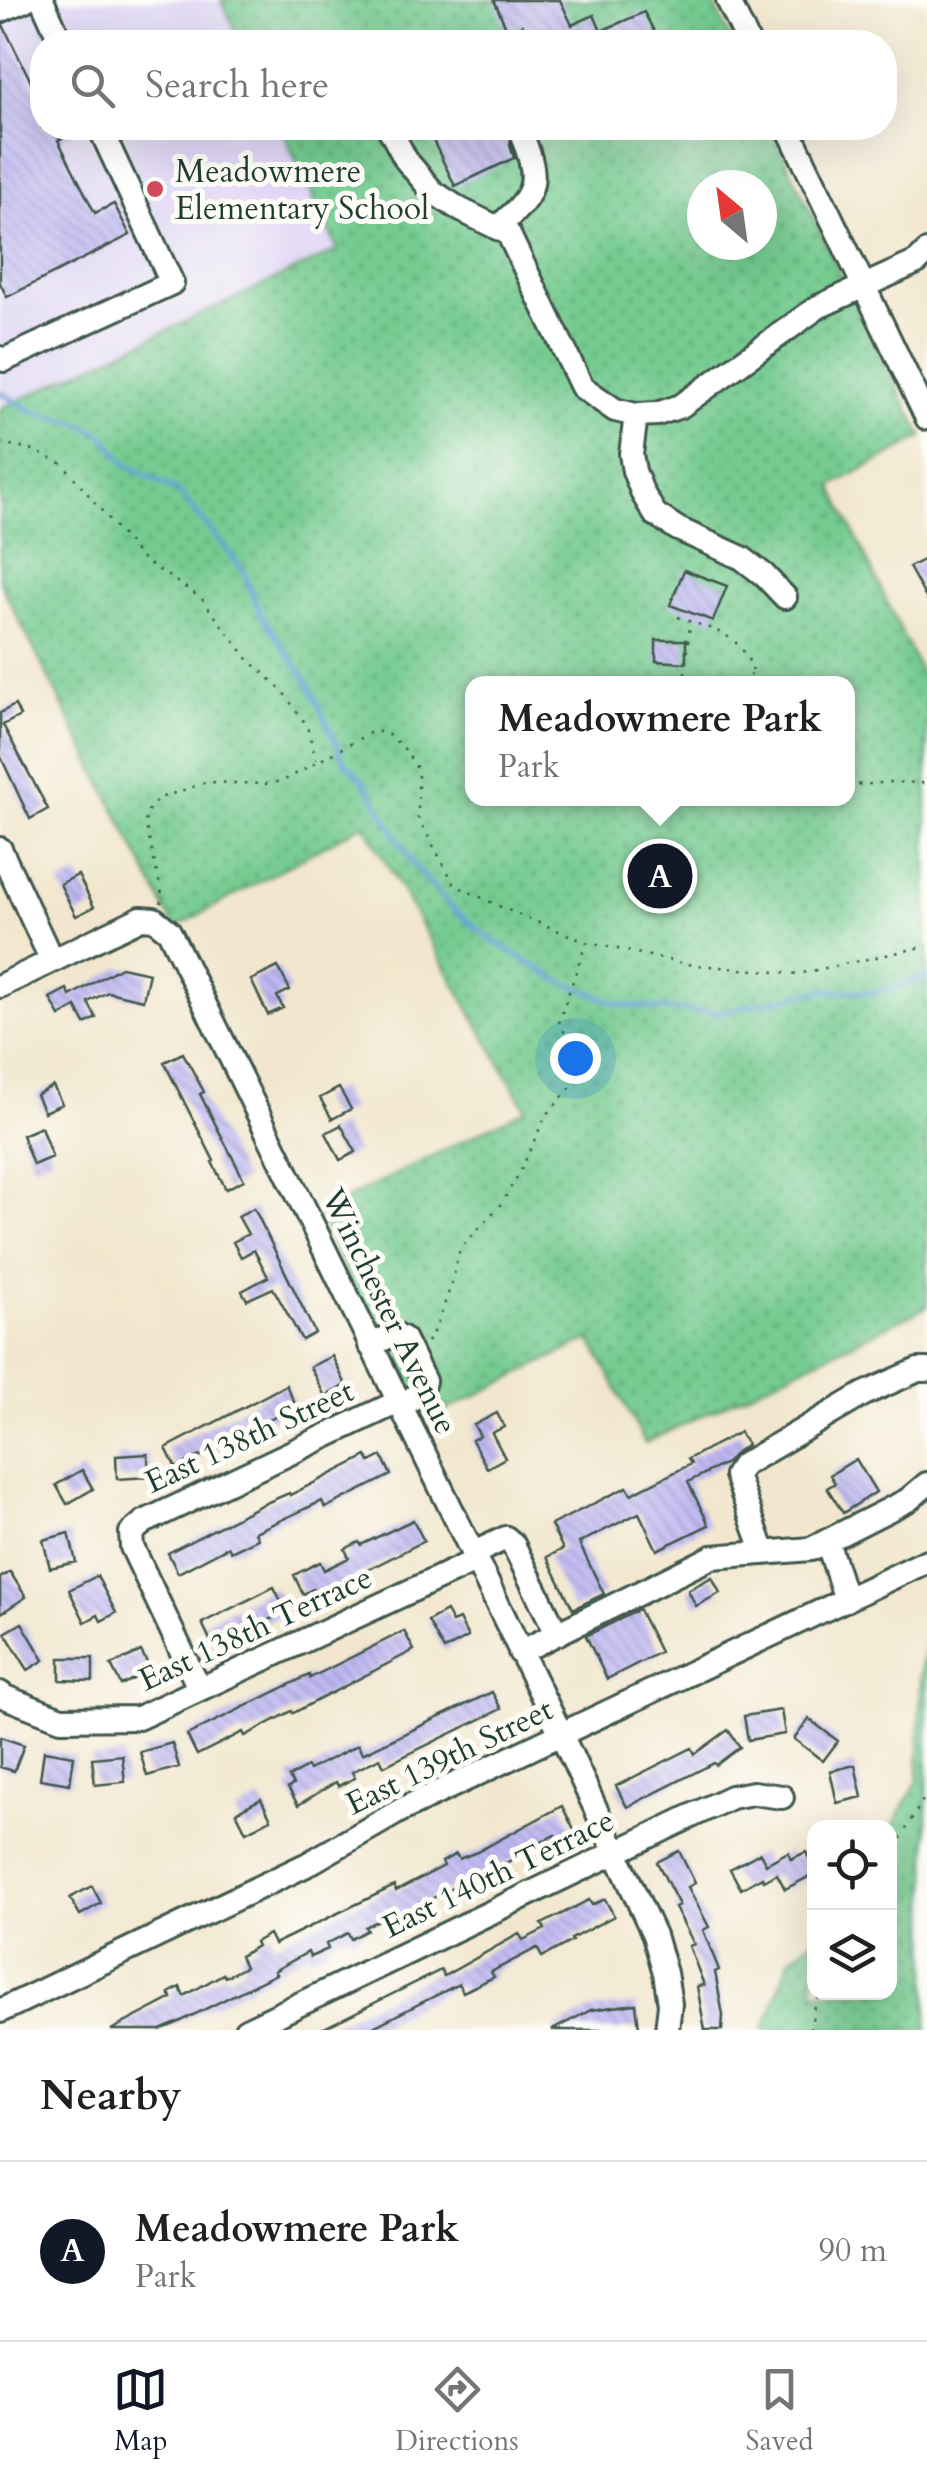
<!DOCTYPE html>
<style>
:root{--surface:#fff;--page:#f2f2f2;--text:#202124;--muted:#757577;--line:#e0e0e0;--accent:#111827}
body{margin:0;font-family:Cardo,serif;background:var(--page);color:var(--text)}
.controls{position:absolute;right:30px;bottom:30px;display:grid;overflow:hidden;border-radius:20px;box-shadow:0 10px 40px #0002}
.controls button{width:90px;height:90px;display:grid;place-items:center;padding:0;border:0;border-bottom:2px solid var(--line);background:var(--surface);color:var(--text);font:50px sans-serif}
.compass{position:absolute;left:687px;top:170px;width:90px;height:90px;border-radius:50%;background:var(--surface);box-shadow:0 10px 40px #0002;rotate:331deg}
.you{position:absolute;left:575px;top:1058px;width:35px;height:35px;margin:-25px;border:8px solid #fff;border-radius:50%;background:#1a73e8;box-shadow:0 0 0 15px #1a73e833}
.badge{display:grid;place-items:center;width:65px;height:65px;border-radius:50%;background:var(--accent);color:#fff;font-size:32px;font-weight:700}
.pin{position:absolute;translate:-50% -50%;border:5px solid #fff;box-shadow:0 2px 10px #0006}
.popup{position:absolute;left:465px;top:676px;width:390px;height:130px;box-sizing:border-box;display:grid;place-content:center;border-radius:20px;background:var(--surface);filter:drop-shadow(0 2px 8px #0005);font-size:32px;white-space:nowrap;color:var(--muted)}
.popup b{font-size:38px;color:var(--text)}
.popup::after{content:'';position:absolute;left:50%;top:100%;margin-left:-20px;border:20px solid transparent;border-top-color:var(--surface)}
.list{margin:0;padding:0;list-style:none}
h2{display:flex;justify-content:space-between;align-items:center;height:130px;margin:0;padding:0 40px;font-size:42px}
h2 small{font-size:32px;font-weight:400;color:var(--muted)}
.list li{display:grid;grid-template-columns:65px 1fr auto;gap:30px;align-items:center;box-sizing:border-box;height:180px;padding:0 40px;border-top:2px solid var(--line)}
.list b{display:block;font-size:38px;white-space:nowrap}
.list p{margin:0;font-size:32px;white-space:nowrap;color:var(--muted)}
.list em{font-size:32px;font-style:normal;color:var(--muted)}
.icon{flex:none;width:55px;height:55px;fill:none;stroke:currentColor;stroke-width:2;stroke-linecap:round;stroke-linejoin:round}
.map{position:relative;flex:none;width:927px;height:2030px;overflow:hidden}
.search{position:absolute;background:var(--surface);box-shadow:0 10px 40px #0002;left:30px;right:30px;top:30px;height:110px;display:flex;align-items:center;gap:25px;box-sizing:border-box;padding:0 35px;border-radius:40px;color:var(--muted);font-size:38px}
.sheet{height:310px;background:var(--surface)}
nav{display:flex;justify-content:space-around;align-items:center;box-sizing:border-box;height:140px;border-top:2px solid var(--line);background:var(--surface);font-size:28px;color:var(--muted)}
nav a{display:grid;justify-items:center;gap:5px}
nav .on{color:var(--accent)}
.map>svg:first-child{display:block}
.built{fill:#ded5f5}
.park{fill:url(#park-dots);stroke:#4a8462;stroke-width:2.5;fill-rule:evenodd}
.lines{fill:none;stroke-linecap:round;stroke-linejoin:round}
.stream{stroke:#68a2d7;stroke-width:5}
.building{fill:url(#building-back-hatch)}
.minor-casing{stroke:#3f564b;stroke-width:28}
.path{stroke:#3f564b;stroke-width:2.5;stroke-dasharray:2.5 8;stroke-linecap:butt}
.minor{stroke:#fff;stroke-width:22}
.poi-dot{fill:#d1495b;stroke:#fdfcf7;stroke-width:4}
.labels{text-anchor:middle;stroke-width:10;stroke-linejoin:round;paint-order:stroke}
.poi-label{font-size:32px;fill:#1f3d34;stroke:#fdfcf7;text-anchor:start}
.street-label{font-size:32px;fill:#1f3d34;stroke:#fdfcf7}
</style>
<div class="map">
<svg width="927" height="2030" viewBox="0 0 927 2030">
<defs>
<pattern id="park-dots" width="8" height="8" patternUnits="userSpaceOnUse" patternTransform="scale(2.5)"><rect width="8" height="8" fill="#74cb90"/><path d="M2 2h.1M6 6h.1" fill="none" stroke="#5fa676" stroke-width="1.8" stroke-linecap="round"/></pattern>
<pattern id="building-back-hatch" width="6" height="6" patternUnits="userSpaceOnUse" patternTransform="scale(2.5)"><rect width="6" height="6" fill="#bfb7f3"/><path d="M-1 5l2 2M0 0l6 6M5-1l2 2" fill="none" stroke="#9b96c6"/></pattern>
</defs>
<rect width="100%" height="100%" fill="#fdfcf7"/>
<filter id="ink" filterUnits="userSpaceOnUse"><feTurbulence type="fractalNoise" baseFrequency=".01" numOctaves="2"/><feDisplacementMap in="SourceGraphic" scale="20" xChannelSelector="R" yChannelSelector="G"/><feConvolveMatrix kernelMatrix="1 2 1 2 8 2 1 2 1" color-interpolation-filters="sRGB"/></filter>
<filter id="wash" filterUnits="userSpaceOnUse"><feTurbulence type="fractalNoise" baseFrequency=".0048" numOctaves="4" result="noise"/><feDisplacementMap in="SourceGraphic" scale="40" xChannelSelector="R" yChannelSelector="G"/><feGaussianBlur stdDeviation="2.25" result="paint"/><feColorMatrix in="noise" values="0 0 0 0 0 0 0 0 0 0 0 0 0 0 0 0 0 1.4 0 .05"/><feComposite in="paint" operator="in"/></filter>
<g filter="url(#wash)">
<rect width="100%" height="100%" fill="#f2e7ce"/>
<!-- built -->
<path class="built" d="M0,0H221L241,42H42V128H281L338,250L0,409Z"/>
<!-- park -->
<path class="park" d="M221,0H712L732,42H241Z
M281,128H771L858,312L923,437L832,486L927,686V1307L645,1443L590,1339L415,1426L318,1213L526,1109L364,824L175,928L0,582V409L338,250ZM702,185H762V245H702ZM472,684H848V798H472Z
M927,1643V2030H764L790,1959L814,1939V1992H890V1831L918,1780L921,1667Z"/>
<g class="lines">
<!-- stream -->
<path class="stream" d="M0,392L33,412L79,423L102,434L127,465L179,492L243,570L261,615L308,682L344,761L366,784L412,863L451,907L490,939L556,979L618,1004L656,1009L719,1012L822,990L873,993L927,978"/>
</g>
<g id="blocks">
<!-- building -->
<path class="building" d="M494,0H560L572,25L594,15L601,31L644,12L657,37L646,42H530L522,25L508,32Z
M3,25L42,104V128H83L58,140L95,213L114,204L130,235L7,297L0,283V26Z
M427,128H511L512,132L510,145L514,158L455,186Z
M927,558V600L909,567Z
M684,570L727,586L713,621L670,605Z
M656,640H686V663L656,661Z
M15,705L20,716L3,725L48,809L30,819L0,755V713Z
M78,875L94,907L76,916L60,884Z
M121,967L149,973L143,1000L108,992L88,1002L96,1018L85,1024L76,1007L60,1016L50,998L67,989L70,996Z
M278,967L290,990L277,996L283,1008L268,1015L251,980Z
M183,1053L204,1092L200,1094L244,1180L226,1189L212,1162L214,1161L164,1062Z
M53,1086L62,1104L44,1112L36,1095Z
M339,1088L351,1109L332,1119L320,1098Z
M341,1125L356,1152L340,1160L326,1133Z
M41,1127L52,1157L33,1165L22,1135Z
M254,1208L315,1333L302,1340L273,1288L247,1300L242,1291L268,1277L254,1250L241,1257L233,1242L248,1234L238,1216Z
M332,1356L346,1385L325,1396L310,1367Z
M286,1385L296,1406L250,1430L251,1432L176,1468L166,1448Z
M497,1413L504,1427L492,1433L505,1458L487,1468L472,1440L480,1436L474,1425Z
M740,1432L747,1445L735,1453L726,1463L688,1482L709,1525L657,1550L639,1513L579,1543L604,1594L573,1609L547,1557L563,1549L551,1525L627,1487L631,1494L691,1464L688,1459Z
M148,1454L149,1477L117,1479L116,1456Z
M367,1456L370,1462L382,1456L391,1475L325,1508L322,1501L255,1532L258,1539L231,1552L228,1547L178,1573L168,1553L259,1506L289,1493L290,1495Z
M856,1459L876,1492L843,1513L827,1488L835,1483L830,1475Z
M82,1470L93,1489L67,1504L56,1485Z
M413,1520L424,1541L317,1596L313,1589L303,1594L294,1575L320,1562L324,1570L349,1558L345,1549L359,1542L361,1545Z
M69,1533L76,1562L50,1568L43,1540Z
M10,1572L26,1597L0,1614V1578Z
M97,1576L116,1613L101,1621L98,1615L85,1622L69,1590Z
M712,1577L720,1593L696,1606L688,1590Z
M274,1587L286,1611L259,1625L257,1621L212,1644L202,1623Z
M639,1610L660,1652L607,1679L586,1636Z
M446,1611L452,1622L459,1619L468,1637L444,1650L428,1621Z
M22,1623L44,1660L28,1670L5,1633Z
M404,1631L414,1650L293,1713L292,1711L245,1736L243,1732L197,1755L187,1735L309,1675L310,1678Z
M141,1651L151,1670L121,1685L111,1665Z
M60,1658H93V1681L60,1680Z
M492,1692L501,1709L384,1766L380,1758L352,1772L355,1778L338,1786L336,1782L298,1805L288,1788L293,1785L289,1777L307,1767L309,1770L358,1745L362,1754Z
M781,1710L785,1734L748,1740L744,1716Z
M809,1719L838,1741L823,1761L794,1739Z
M728,1730L740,1747L716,1765L714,1763L627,1807L616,1786L692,1748L695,1754Z
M0,1737L24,1745L14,1771L0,1767Z
M172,1743L179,1767L147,1776L140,1752Z
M44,1751L74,1756L70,1784L40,1779Z
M122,1755L125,1782L95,1785L92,1758Z
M855,1765L862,1797L837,1803L830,1771Z
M261,1799L271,1819L246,1832L236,1812Z
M562,1806L575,1832L558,1841L555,1835L525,1850L527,1853L454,1887L389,1921L387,1916L365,1927L367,1930L351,1939L348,1933L326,1944L328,1949L310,1957L308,1952L274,1971L276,1974L177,2023L160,2030H111L172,1998L169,1993L180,1987L184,1996L223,1974L225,1977L245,1967L240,1956L257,1946L255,1942L269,1934L274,1944L394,1886L396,1891L444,1866L442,1862L456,1854L459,1859L477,1852Z
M679,1851L695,1883L688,1887L709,1927L703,1930L719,1970L715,1972L723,2015L722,2030H705L697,1986L704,1985L689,1946L694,1944L675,1907L679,1905L657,1862Z
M788,1852L791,1859L806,1852L814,1869V1874L785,1889L777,1874L764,1881L762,1877L741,1889L730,1869L760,1853L766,1864Z
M92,1886L101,1903L80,1915L70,1898Z
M605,1899L614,1916L571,1939L572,1941L542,1957L537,1948L491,1972L494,1977L463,1992L459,1984L367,2030H320L441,1970L444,1976L519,1934L523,1940L545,1929L542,1924L589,1900L592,1905Z
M636,2004L639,2027L616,2030H552L591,2010Z"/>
</g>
</g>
<g filter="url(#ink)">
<use href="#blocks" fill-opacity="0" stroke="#3f564b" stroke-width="2.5"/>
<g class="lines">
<!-- minor casing -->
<g class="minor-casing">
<path id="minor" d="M42,0L61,42
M728,0L748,42
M0,11L25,0
M389,128L406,160L433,192L461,210L508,233L582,387L615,410L636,415L657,414L681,406L818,307L917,262L927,252
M788,128L927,418
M497,228C532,197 542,186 524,141
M0,358L4,360L172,283L100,128
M636,415L631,454L634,471L643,494L655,514L678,529L742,558L764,575L785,597
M0,849L52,961
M0,986L141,918L154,919L169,931L562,1736L654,1935L665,1973L670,2004L667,2030
M370,1345L395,1334L403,1338L424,1381L421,1391L401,1408
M827,1541L846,1600
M764,1553L736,1475L743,1465L864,1394L918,1370H927
M472,1554L506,1538L513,1544L557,1634
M520,1652L712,1557L811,1549L908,1500L927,1484
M199,1688L132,1547L131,1533L144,1522L398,1402
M0,1693L5,1697L61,1719L138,1718L475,1561
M0,2011L306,1865L403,1809L927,1561
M246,2030L731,1797L753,1793L782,1797"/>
</g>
<!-- path -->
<path class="path" d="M0,443L30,449L63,464L141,558L201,598L247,658L281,689L307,726L316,760
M678,617C713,631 741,631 754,674
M684,684L690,623
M730,684L754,674L757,684
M848,781L861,785L892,782L927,783
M161,903L163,898L145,822L149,808L160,798L207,782L265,784L283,781L373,731L386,733L403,747L418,770V818L455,885L503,908L586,942L686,964L798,974L927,946
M427,1342L436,1327L452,1283L460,1249L501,1204L520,1172L545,1117L577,1080V1059L559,1021L586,943
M890,1857L927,1793
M810,2030L816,2002L822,1992"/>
<!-- minor -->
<use href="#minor" class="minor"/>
</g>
</g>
<!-- markers -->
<circle class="poi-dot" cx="155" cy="189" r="10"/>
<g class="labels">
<!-- poi labels -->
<g class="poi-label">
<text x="175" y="182">Meadowmere<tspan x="175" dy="37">Elementary School</tspan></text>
</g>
<!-- street labels -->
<g class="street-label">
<text transform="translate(390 1311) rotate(64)" y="11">Winchester Avenue</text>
<text transform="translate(249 1436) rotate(-25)" y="11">East 138th Street</text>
<text transform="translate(255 1628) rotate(-25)" y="11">East 138th Terrace</text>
<text transform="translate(449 1756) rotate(-26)" y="11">East 139th Street</text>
<text transform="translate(498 1873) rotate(-26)" y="11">East 140th Terrace</text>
</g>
</g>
</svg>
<div class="controls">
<button><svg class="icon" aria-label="locate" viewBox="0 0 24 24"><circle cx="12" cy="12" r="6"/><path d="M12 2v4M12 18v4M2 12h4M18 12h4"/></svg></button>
<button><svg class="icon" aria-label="layers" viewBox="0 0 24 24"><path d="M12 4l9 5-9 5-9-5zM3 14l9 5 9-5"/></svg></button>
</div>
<svg class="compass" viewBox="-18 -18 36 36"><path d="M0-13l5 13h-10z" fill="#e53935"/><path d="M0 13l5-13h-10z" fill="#757577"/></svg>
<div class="you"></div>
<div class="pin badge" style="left:660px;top:876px">A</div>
<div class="popup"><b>Meadowmere Park</b>Park</div>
<div class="search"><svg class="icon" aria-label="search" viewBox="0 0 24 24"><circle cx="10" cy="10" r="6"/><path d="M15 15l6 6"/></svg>Search here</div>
</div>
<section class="sheet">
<h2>Nearby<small></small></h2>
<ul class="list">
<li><span class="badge">A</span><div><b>Meadowmere Park</b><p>Park</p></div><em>90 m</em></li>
</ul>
</section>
<nav>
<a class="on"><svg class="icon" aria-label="map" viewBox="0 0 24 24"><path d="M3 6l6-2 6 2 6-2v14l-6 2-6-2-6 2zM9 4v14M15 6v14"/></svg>Map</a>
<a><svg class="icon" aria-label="directions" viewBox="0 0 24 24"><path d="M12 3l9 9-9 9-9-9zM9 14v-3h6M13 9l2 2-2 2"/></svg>Directions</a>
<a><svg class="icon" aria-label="saved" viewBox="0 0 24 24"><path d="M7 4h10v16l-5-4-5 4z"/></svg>Saved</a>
</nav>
